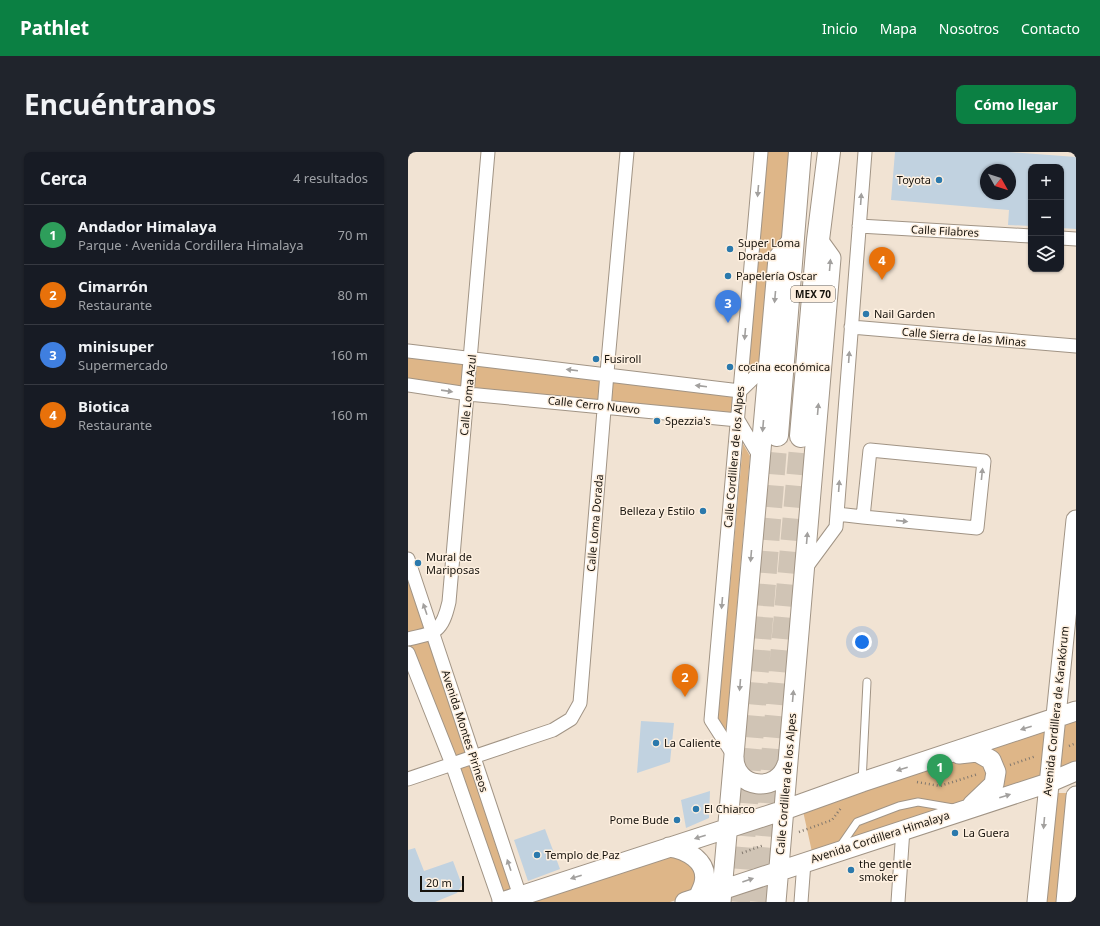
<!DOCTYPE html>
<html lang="es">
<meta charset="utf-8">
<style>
:root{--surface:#171b24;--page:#20242c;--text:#f1f3f6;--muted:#9ea1a6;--line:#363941;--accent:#0b8043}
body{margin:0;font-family:"Noto Sans",sans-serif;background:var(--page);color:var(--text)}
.controls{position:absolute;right:12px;top:12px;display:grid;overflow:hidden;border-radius:8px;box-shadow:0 1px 3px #0004}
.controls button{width:36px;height:36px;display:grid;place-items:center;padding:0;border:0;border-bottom:1px solid var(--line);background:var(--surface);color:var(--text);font:20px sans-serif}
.compass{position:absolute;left:572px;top:12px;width:36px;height:36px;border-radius:50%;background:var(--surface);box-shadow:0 1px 3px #0004;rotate:129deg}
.scale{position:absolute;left:12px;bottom:10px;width:44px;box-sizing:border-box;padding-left:4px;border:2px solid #16120c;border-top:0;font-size:11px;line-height:14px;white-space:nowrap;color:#16120c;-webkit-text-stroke:3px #fef0e0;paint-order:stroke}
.you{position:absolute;left:454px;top:490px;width:14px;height:14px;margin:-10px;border:3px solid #fff;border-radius:50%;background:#1a73e8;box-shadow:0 0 0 6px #1a73e833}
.badge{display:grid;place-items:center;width:26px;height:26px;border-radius:50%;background:var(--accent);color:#fff;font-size:13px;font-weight:700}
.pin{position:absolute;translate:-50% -33px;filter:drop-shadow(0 1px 2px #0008)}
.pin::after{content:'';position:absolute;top:21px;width:14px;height:12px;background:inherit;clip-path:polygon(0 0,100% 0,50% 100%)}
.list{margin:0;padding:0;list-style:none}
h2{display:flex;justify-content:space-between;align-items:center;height:52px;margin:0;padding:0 16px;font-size:17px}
h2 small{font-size:13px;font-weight:400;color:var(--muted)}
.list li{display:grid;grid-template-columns:26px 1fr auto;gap:12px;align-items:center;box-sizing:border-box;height:60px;padding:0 16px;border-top:1px solid var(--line)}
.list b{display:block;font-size:15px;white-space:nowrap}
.list p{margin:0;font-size:13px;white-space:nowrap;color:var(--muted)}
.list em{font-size:13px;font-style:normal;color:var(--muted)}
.icon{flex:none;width:22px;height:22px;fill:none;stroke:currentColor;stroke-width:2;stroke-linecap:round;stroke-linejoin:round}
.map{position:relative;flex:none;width:668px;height:750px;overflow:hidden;border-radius:8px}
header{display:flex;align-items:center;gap:24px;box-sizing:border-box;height:56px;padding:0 20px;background:var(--accent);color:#fff}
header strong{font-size:19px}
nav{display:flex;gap:22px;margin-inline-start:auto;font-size:14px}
.intro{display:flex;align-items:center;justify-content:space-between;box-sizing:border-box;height:96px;padding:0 24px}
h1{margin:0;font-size:28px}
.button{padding:10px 18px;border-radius:8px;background:var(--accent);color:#fff;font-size:14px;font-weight:700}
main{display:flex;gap:24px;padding:0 24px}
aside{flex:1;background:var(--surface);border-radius:8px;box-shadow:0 1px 3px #0004}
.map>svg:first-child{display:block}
.green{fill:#deb688}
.building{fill:#c1d2e0;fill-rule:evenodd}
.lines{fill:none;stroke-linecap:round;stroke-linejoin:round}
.highway-tunnel{stroke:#d0c4b5;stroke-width:22;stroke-dasharray:22 11;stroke-linecap:butt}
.lane-casing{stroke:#a19485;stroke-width:9}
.street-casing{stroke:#a19485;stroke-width:15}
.secondary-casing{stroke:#a19485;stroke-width:21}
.highway-casing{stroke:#a19485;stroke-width:24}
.path{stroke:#80776d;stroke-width:2.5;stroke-dasharray:1 3;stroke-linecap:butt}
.lane{stroke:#fff;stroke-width:7}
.street{stroke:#fff;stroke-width:13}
.secondary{stroke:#fff;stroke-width:19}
.highway{stroke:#fff;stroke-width:22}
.oneway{fill:#a2a09e}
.poi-dot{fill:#2b79ac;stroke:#fef0e0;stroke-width:1.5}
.labels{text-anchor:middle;stroke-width:3;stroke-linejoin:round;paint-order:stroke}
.shield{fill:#fef0e0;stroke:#5c554c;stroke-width:1}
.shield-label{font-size:10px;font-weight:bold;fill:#16120c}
.poi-label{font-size:11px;fill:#16120c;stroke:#fef0e0;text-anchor:start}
.street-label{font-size:11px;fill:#16120c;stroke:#fef0e0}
</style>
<header>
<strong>Pathlet</strong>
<nav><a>Inicio</a><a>Mapa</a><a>Nosotros</a><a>Contacto</a></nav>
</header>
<div class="intro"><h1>Encuéntranos</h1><a class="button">Cómo llegar</a></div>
<main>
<aside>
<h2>Cerca<small>4 resultados</small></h2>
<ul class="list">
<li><span class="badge" style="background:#2e9e5b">1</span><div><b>Andador Himalaya</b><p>Parque · Avenida Cordillera Himalaya</p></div><em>70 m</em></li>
<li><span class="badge" style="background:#e8710a">2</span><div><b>Cimarrón</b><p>Restaurante</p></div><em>80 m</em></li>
<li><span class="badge" style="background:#3f7fe0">3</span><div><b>minisuper</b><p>Supermercado</p></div><em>160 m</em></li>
<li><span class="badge" style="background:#e8710a">4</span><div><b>Biotica</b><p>Restaurante</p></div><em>160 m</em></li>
</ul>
</aside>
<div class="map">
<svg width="668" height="750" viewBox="0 0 668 750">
<rect width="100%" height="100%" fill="#f1e3d3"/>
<!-- green -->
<path class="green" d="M359,0H381L374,85L360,102L352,212L339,223Z
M0,199L332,239V269L0,233Z
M335,292L342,304L318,582L310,566Z
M0,407L111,743L94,750L0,501Z
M668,568V611L404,700L395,659Z
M646,641H665L655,750H634Z
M267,702C286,715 292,720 283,743L262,750H126Z"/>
<!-- building -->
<path class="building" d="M487,0H601L668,5V77L653,76V15H623V74L600,73L601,58L483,48ZM578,18H602V42H578Z
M233,569L266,571L262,610L229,621Z
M302,639L301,666L278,676L273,648Z
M137,677L152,717L120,729L106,688Z
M7,696L16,719L45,709L54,733L49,741L27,750H0V698Z"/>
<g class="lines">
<!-- highway-tunnel -->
<path class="highway-tunnel" d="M331,750L369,283
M351,750L393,284"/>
<!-- lane casing -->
<g class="lane-casing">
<path id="lane" d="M454,630L459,530
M431,696L449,670L491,654L510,650L545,656"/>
</g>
<!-- street casing -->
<g class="street-casing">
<path id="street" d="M451,74L623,84
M653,86L668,87
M443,175L668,194
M0,199L332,239L360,212
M0,233L60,242L330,268L352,305
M429,362L455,365L569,376L576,309L462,298L455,365
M0,407L114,750
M397,417L428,375L457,0
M0,487C28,481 34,480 41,450L80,0
M0,501L44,612L92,750
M326,604L303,568L353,0
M0,627L145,578L163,567L172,551L200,209L219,0
M393,750L396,710
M490,750L495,677"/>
</g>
<!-- secondary casing -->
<g class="secondary-casing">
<path id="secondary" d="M551,602L569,600L583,608L588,620L586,632L564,653
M326,605C326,637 370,642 379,612
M261,695C278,697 301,709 296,731C295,736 292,741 290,746
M94,750L376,658L454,630L668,559
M277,750L640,631L668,619
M313,750L370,106L385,87
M368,750L423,106L410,88
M629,750L668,368
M658,750L668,644"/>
</g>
<!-- highway casing -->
<g class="highway-casing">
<path id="highway" d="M369,283L392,0
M393,284L410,88L421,0"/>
</g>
<!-- path -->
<path class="path" d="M661,594L668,591
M602,613L628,604
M509,630L532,634L570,622
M391,680L424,668L433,656
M334,701L356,693"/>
<!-- lane -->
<use href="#lane" class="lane"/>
<!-- street -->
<use href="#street" class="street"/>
<!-- secondary -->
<use href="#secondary" class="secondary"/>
<!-- highway -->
<use href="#highway" class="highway"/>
</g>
<!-- one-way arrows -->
<defs><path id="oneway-solid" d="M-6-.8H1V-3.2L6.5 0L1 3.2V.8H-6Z"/></defs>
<g class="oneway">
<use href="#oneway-solid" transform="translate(350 39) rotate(95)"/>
<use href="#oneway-solid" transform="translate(453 47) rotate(-86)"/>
<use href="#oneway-solid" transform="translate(422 113) rotate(-85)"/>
<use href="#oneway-solid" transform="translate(367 145) rotate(95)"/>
<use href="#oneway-solid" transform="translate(337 182) rotate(95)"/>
<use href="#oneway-solid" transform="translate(441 205) rotate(-86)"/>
<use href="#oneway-solid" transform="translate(164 218) rotate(-173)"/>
<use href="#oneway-solid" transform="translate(293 234) rotate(-173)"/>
<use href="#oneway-solid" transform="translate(39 239) rotate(8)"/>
<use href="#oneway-solid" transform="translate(410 257) rotate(-85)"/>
<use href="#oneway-solid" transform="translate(355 274) rotate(95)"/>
<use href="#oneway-solid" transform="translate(574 322) rotate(-84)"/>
<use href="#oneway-solid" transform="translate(431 334) rotate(-86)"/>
<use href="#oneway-solid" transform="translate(494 369) rotate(6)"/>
<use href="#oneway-solid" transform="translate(399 386) rotate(-85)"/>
<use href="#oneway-solid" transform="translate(343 404) rotate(95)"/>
<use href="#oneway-solid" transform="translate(314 451) rotate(95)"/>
<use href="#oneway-solid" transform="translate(17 457) rotate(-109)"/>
<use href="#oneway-solid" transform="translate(332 533) rotate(95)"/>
<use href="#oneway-solid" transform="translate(385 544) rotate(-85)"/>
<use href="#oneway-solid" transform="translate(618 576) rotate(162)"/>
<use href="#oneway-solid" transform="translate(494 617) rotate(162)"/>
<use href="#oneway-solid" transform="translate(597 644) rotate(-17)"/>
<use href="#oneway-solid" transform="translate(636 671) rotate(95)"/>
<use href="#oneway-solid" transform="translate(292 685) rotate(162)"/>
<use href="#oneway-solid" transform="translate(101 713) rotate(-109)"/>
<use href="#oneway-solid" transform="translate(168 725) rotate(162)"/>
<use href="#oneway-solid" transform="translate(340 728) rotate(-19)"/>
</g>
<!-- markers -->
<g class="poi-dot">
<circle cx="531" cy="28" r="4"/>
<circle cx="322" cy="97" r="4"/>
<circle cx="320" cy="124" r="4"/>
<circle cx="458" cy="162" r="4"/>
<circle cx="188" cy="207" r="4"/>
<circle cx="322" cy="215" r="4"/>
<circle cx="249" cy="269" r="4"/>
<circle cx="295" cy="359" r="4"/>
<circle cx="10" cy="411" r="4"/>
<circle cx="248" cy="591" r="4"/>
<circle cx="288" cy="657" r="4"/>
<circle cx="269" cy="668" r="4"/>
<circle cx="547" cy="681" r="4"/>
<circle cx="129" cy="703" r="4"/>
<circle cx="443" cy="718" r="4"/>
</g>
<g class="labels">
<!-- shield labels -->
<rect class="shield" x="383" y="134" width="44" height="16" rx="3"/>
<g class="shield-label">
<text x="405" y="146">MEX 70</text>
</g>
<!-- poi labels -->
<g class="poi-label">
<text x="523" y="32" text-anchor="end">Toyota</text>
<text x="330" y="95">Super Loma<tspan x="330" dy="13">Dorada</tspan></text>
<text x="328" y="128">Papelería Oscar</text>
<text x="466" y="166">Nail Garden</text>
<text x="196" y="211">Fusiroll</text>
<text x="330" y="219">cocina económica</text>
<text x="257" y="273">Spezzia's</text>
<text x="287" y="363" text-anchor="end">Belleza y Estilo</text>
<text x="18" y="409">Mural de<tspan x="18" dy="13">Mariposas</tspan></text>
<text x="256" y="595">La Caliente</text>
<text x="296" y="661">El Chiarco</text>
<text x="261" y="672" text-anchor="end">Pome Bude</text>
<text x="555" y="685">La Guera</text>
<text x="137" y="707">Templo de Paz</text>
<text x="451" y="716">the gentle<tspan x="451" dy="13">smoker</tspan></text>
</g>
<!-- street labels -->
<g class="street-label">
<text transform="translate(537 79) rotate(3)" y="4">Calle Filabres</text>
<text transform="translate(556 185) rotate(5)" y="4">Calle Sierra de las Minas</text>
<text transform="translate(60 243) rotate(-84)" y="4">Calle Loma Azul</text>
<text transform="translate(186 253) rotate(6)" y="4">Calle Cerro Nuevo</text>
<text transform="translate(326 305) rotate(-85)" y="4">Calle Cordillera de los Alpes</text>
<text transform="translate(187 371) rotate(-85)" y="4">Calle Loma Dorada</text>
<text transform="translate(648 559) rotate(-84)" y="4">Avenida Cordillera de Karakórum</text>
<text transform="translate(57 579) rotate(72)" y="4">Avenida Montes Pirineos</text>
<text transform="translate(378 632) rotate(-85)" y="4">Calle Cordillera de los Alpes</text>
<text transform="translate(472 685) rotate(-18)" y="4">Avenida Cordillera Himalaya</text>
</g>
</g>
</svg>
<div class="controls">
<button>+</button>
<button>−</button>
<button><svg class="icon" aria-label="layers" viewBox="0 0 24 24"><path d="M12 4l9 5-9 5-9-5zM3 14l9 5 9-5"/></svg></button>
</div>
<svg class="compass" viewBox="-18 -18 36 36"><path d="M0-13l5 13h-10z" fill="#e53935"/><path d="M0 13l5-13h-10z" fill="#9ea1a6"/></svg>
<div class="scale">20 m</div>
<div class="you"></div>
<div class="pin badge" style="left:532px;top:635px;background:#2e9e5b">1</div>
<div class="pin badge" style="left:277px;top:545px;background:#e8710a">2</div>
<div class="pin badge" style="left:320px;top:171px;background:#3f7fe0">3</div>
<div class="pin badge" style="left:474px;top:128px;background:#e8710a">4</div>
</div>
</main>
